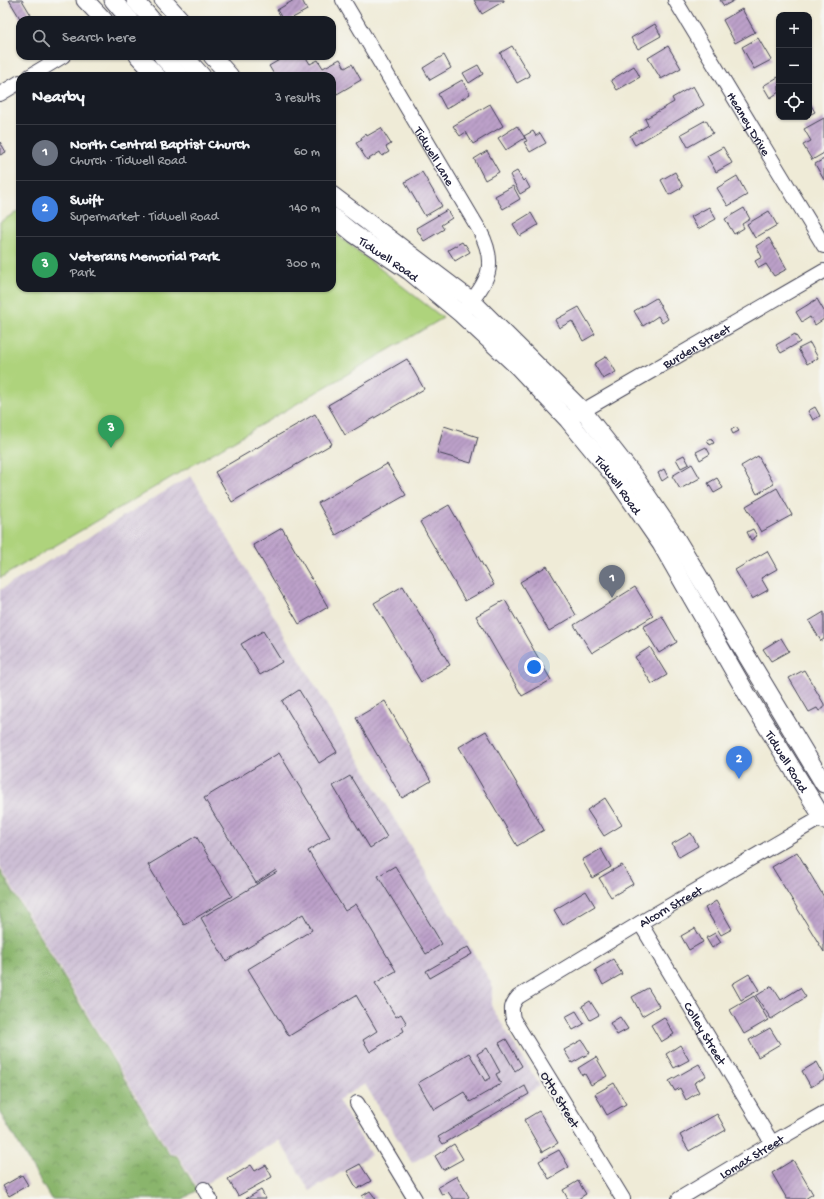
<!DOCTYPE html>
<meta charset="utf-8">
<style>
:root{--surface:#171b24;--page:#242831;--text:#f1f3f6;--muted:#9ea1a6;--line:#363941;--accent:#1f6fb2}
body{margin:0;font-family:"Gochi Hand",sans-serif;background:var(--page);color:var(--text)}
.controls{position:absolute;right:12px;top:12px;display:grid;overflow:hidden;border-radius:8px;box-shadow:0 1px 3px #0004}
.controls button{width:36px;height:36px;display:grid;place-items:center;padding:0;border:0;border-bottom:1px solid var(--line);background:var(--surface);color:var(--text);font:20px sans-serif}
.you{position:absolute;left:534px;top:667px;width:14px;height:14px;margin:-10px;border:3px solid #fff;border-radius:50%;background:#1a73e8;box-shadow:0 0 0 6px #1a73e833}
.badge{display:grid;place-items:center;width:26px;height:26px;border-radius:50%;background:var(--accent);color:#fff;font-size:13px;font-weight:700}
.pin{position:absolute;translate:-50% -33px;filter:drop-shadow(0 1px 2px #0008)}
.pin::after{content:'';position:absolute;top:21px;width:14px;height:12px;background:inherit;clip-path:polygon(0 0,100% 0,50% 100%)}
.list{margin:0;padding:0;list-style:none}
h2{display:flex;justify-content:space-between;align-items:center;height:52px;margin:0;padding:0 16px;font-size:17px}
h2 small{font-size:13px;font-weight:400;color:var(--muted)}
.list li{display:grid;grid-template-columns:26px 1fr auto;gap:12px;align-items:center;box-sizing:border-box;height:56px;padding:0 16px;border-top:1px solid var(--line)}
.list b{display:block;font-size:15px;white-space:nowrap}
.list p{margin:0;font-size:13px;white-space:nowrap;color:var(--muted)}
.list em{font-size:13px;font-style:normal;color:var(--muted)}
.icon{flex:none;width:22px;height:22px;fill:none;stroke:currentColor;stroke-width:2;stroke-linecap:round;stroke-linejoin:round}
.map{position:relative;flex:none;width:824px;height:1199px;overflow:hidden}
.search{position:absolute;background:var(--surface);box-shadow:0 1px 3px #0004;left:16px;top:16px;width:320px;height:44px;display:flex;align-items:center;gap:10px;box-sizing:border-box;padding:0 14px;border-radius:12px;color:var(--muted);font-size:15px}
.panel{position:absolute;background:var(--surface);box-shadow:0 1px 3px #0004;left:16px;top:72px;width:320px;height:220px;border-radius:12px}
.map>svg:first-child{display:block}
.industrial{fill:url(#industrial-furrows)}
.forest{fill:url(#forest-crowns);stroke:#566c54}
.park{fill:#aed37c;stroke:#687a5c}
.building{fill:url(#building-hatch)}
.lines{fill:none;stroke-linecap:round;stroke-linejoin:round}
.minor-casing{stroke:#414052;stroke-width:16}
.major-casing{stroke:#414052;stroke-width:19}
.minor{stroke:#fff;stroke-width:14}
.major{stroke:#fff;stroke-width:17}
.labels{text-anchor:middle;stroke-width:4;stroke-linejoin:round;paint-order:stroke}
.street-label{font-size:13px;fill:#22223b;stroke:#f6f6f2}
</style>
<div class="map">
<svg width="824" height="1199" viewBox="0 0 824 1199">
<defs>
<pattern id="industrial-furrows" width="10" height="10" patternUnits="userSpaceOnUse"><rect width="10" height="10" fill="#ccbed4"/><path d="M-1 1l2-2M0 10L10 0M9 11l2-2" fill="none" stroke="#afa3b7"/></pattern>
<pattern id="forest-crowns" width="20" height="18" patternUnits="userSpaceOnUse"><rect width="20" height="18" fill="#8ab56c"/><path d="M2 6a3 3 0 1 1 6 0M12 15a3 3 0 1 1 6 0" fill="none" stroke="#70935a"/></pattern>
<pattern id="building-hatch" width="6" height="6" patternUnits="userSpaceOnUse"><rect width="6" height="6" fill="#bca0c9"/><path d="M-1 1l2-2M0 6l6-6M5 7l2-2" fill="none" stroke="#9882a4"/></pattern>
</defs>
<rect width="100%" height="100%" fill="#f6f6f2"/>
<filter id="ink" filterUnits="userSpaceOnUse"><feTurbulence type="fractalNoise" baseFrequency=".025" numOctaves="2"/><feDisplacementMap in="SourceGraphic" scale="8" xChannelSelector="R" yChannelSelector="G"/><feConvolveMatrix kernelMatrix="1 2 1 2 8 2 1 2 1" color-interpolation-filters="sRGB"/></filter>
<filter id="wash" filterUnits="userSpaceOnUse"><feTurbulence type="fractalNoise" baseFrequency=".012" numOctaves="4" result="noise"/><feDisplacementMap in="SourceGraphic" scale="16" xChannelSelector="R" yChannelSelector="G"/><feGaussianBlur stdDeviation="0.9" result="paint"/><feColorMatrix in="noise" values="0 0 0 0 0 0 0 0 0 0 0 0 0 0 0 0 0 1.4 0 .05"/><feComposite in="paint" operator="in"/></filter>
<g filter="url(#wash)">
<rect width="100%" height="100%" fill="#efebd7"/>
<!-- industrial -->
<path class="industrial" d="M191,476L492,984V1008L540,1086L412,1163L365,1084L338,1100L371,1155L310,1191L279,1140L198,1188L178,1155L170,1153L0,867V590Z"/>
<!-- forest -->
<path class="forest" d="M0,870L169,1154L177,1156L197,1190L183,1199H51L0,1113Z"/>
<!-- park -->
<path class="park" d="M20,210V288H332V231L443,318L0,578V222Z"/>
<g id="blocks">
<!-- building -->
<path class="building" d="M9,0H22L31,15L21,20Z
M294,0H302L307,10L289,20H283L277,10Z
M474,0H504V1L482,14Z
M720,0H735L724,6Z
M742,9L755,32L735,43L723,20Z
M655,24L661,36L638,49L631,38Z
M758,38L771,60L754,69L742,47Z
M512,46L530,76L517,83L500,53Z
M668,46L681,68L661,79L648,58Z
M444,55L451,68L430,80L423,68Z
M286,56H305L310,64L318,60L323,68L340,59L345,68L352,64L361,80L337,94L332,85V76H275L269,66Z
M478,65L483,74L469,83L463,73Z
M634,66L640,77L617,90L611,80Z
M778,77L779,78V92L770,98L763,86Z
M462,80L470,94L446,109L438,94Z
M693,86L704,105L635,145L630,136L648,125L645,119L674,102L672,98Z
M809,102L815,112L809,115Z
M490,104L503,126L473,144L466,132L460,136L453,126Z
M824,118V153L812,160L803,145L811,141L804,129Z
M706,120L713,133L688,147L681,134Z
M517,126L525,138L506,150L498,138Z
M381,128L391,144L386,147L389,152L382,156L380,152L367,160L356,143L362,140L361,138L366,134L367,136Z
M533,131L536,136L540,133L546,143L530,152L524,142L527,141L524,136Z
M0,142L6,152L0,155Z
M723,147L732,163L716,172L707,156Z
M487,151L499,172L485,180L474,159Z
M824,159V180L815,164Z
M517,171L523,181L525,179L530,188L520,194L510,175Z
M422,172L442,206L425,216L405,182Z
M675,172L683,187L669,195L661,180Z
M737,176L747,195L728,206L717,188Z
M513,186L520,199L503,209L495,196Z
M709,207L716,219L698,229L691,217Z
M744,208L750,219L742,224L744,228L734,234L725,219Z
M447,210L452,218L441,225L444,229L424,241L416,228Z
M769,211L777,225L755,238L747,224Z
M531,213L538,225L520,236L513,224Z
M769,238L787,269L774,276L766,264L759,268L755,261L762,257L756,246Z
M462,242L464,245L465,244L470,252L455,261L448,250Z
M656,298L668,319L662,323L658,316L643,326L634,311Z
M817,299L824,311V319L815,325L810,317L802,322L796,312Z
M579,307L595,334L583,341L572,321L559,328L555,320Z
M795,334L800,342L781,353L776,345Z
M810,343L818,358L807,364L798,349Z
M607,356L616,372L603,379L594,364Z
M407,359L424,389L345,435L328,405Z
M815,407L820,416L813,420L808,411Z
M315,414L332,444L232,502L215,472Z
M444,426L478,437L471,463L437,453Z
M736,427L739,431L733,434L731,430Z
M711,438L714,443L710,445L707,440Z
M706,447L710,454L700,460L696,452Z
M684,455L689,464L681,468L676,459Z
M758,456L774,484L757,494L741,466Z
M387,464L406,495L336,535L318,503Z
M692,464L700,478L680,489L672,476Z
M664,469L668,477L662,481L658,473Z
M717,478L723,488L714,493L708,483Z
M777,488L792,515L761,532L746,506Z
M449,505L494,585L465,601L420,522Z
M282,528L328,607L299,624L253,545Z
M753,529L757,536L751,540L747,532Z
M767,551L777,569L761,578L768,590L752,599L735,570Z
M547,566L576,615L549,631L520,582Z
M403,586L450,665L421,682L374,603Z
M635,587L653,616L592,653L574,625Z
M505,600L551,680L522,696L476,616Z
M824,612V639L821,641L809,621Z
M662,616L677,642L659,653L643,627Z
M263,631L282,662L260,675L241,644Z
M781,638L789,651L771,661L763,649Z
M650,647L667,675L652,684L635,657Z
M804,670L824,704V708L819,711L817,708L809,712L789,678Z
M299,690L337,752L319,763L282,701Z
M385,701L431,781L402,798L356,718Z
M486,731L544,830L517,846L459,747Z
M279,753L330,837L308,851L345,911L356,904L396,971L375,983L396,1017L401,1014L407,1024L402,1027L404,1031L370,1052L363,1040L377,1031L356,995L289,1036L248,969L312,930L303,914L226,961L201,918L277,872L276,870L256,883L204,798Z
M350,776L387,837L370,848L333,786Z
M605,798L622,825L604,836L587,810Z
M691,833L698,846L679,857L672,844Z
M196,836L232,896L184,925L148,865Z
M601,849L611,867L592,878L582,860Z
M797,852L824,897V952L772,867Z
M622,865L633,884L611,897L599,878Z
M395,866L442,944L426,954L378,876Z
M586,891L595,906L563,925L554,910Z
M716,901L732,929L721,935L705,908Z
M695,928L703,942L689,950L681,936Z
M715,933L721,942L712,948L706,938Z
M468,947L472,954L430,978L426,971Z
M613,959L622,974L603,985L595,970Z
M749,974L759,990L741,1000L732,984Z
M772,986L781,1000L800,988L806,997L771,1019L756,996Z
M648,988L659,1006L642,1016L632,997Z
M754,996L768,1020L744,1034L730,1010Z
M590,1001L599,1015L590,1020L582,1006Z
M576,1011L584,1024L573,1030L565,1017Z
M620,1017L628,1029L617,1035L610,1023Z
M664,1017L674,1034L661,1042L651,1025Z
M770,1028L780,1044L758,1057L749,1040Z
M506,1039L522,1066L515,1071L499,1043Z
M582,1040L590,1053L572,1063L564,1050Z
M680,1045L689,1060L674,1068L666,1054Z
M487,1048L500,1072L496,1074L501,1084L470,1102L464,1092L434,1110L418,1083L469,1053L485,1081L491,1078L477,1054Z
M596,1057L607,1076L591,1085L585,1074L582,1075L578,1068Z
M817,1062L824,1075V1079L811,1087L802,1071Z
M699,1064L706,1076L694,1083L699,1092L686,1100L680,1088L675,1091L669,1081Z
M614,1083L626,1104L607,1115L595,1094Z
M525,1086L529,1094L443,1144L438,1137Z
M539,1111L558,1143L542,1152L524,1120Z
M717,1114L726,1130L689,1151L680,1135Z
M454,1144L463,1159L443,1170L435,1156Z
M559,1150L569,1167L549,1179L539,1161Z
M793,1160L813,1194L805,1199H787L772,1173Z
M360,1164L371,1181L357,1189L347,1171Z
M251,1165L255,1171L266,1165L272,1177L238,1196L228,1179Z
M22,1175L28,1185L9,1196L3,1186Z
M457,1176L469,1197L466,1199H453L448,1192L442,1195L438,1187Z
M578,1181L586,1194L578,1199H568L563,1190Z
M261,1190L266,1199H246Z
M370,1191L376,1199H364L362,1196Z"/>
</g>
</g>
<g filter="url(#ink)">
<use href="#blocks" fill-opacity="0" stroke="#414052" stroke-width="1"/>
<g class="lines">
<!-- minor casing -->
<g class="minor-casing">
<g id="minor">
<path id="s1" d="M343,0L480,231C498,266 488,281 465,309"/>
<path id="s2" d="M675,0L824,246"/>
<path d="M30,76L63,56"/>
<path d="M0,94L20,82"/>
<path id="s3" d="M574,416L824,271"/>
<path id="s4" d="M640,923L772,1143"/>
<path d="M357,1103L415,1199"/>
<path d="M204,1189L210,1199"/>
<path id="s5" d="M623,1199L513,1019C511,1009 511,1005 518,997L640,923L824,816"/>
<path id="s6" d="M679,1199L772,1143L824,1113"/>
</g>
</g>
<!-- major casing -->
<g class="major-casing">
<g id="major">
<path d="M85,0L104,20"/>
<path d="M113,0L130,20"/>
<path d="M135,0L152,20"/>
<path d="M163,0L181,20"/>
<path d="M138,56L157,76"/>
<path d="M162,56L180,76"/>
<path d="M184,56L202,76"/>
<path d="M212,56L230,76"/>
<path d="M332,195L472,301L583,411L634,476L674,535L824,784"/>
<path id="s7" d="M332,216L354,234L409,271L461,314L518,367L568,420L614,476L661,544L748,696L824,820"/>
</g>
</g>
<!-- minor -->
<use href="#minor" class="minor"/>
<!-- major -->
<use href="#major" class="major"/>
</g>
</g>
<g class="labels">
<!-- street labels -->
<g class="street-label">
<text dy="5" stroke="none"><textPath href="#s2" startOffset="144">Heaney Drive</textPath></text>
<text dy="5" stroke="none"><textPath href="#s1" startOffset="181">Tidwell Lane</textPath></text>
<text dy="5" stroke="none"><textPath href="#s7" startOffset="71">Tidwell Road</textPath></text>
<text dy="5" stroke="none"><textPath href="#s3" startOffset="141">Burden Street</textPath></text>
<text dy="5" stroke="none"><textPath href="#s7" startOffset="395">Tidwell Road</textPath></text>
<text dy="5" stroke="none"><textPath href="#s7" startOffset="719">Tidwell Road</textPath></text>
<text dy="5" stroke="none"><textPath href="#s5" startOffset="412">Alcorn Street</textPath></text>
<text dy="5" stroke="none"><textPath href="#s4" startOffset="128">Colley Street</textPath></text>
<text transform="translate(561 1099) rotate(59)" y="5">Otto Street</text>
<text dy="5" stroke="none"><textPath href="#s6" startOffset="84">Lomax Street</textPath></text>
</g>
</g>
</svg>
<div class="controls">
<button>+</button>
<button>−</button>
<button><svg class="icon" aria-label="locate" viewBox="0 0 24 24"><circle cx="12" cy="12" r="6"/><path d="M12 2v4M12 18v4M2 12h4M18 12h4"/></svg></button>
</div>
<div class="you"></div>
<div class="pin badge" style="left:612px;top:598px;background:#6b7280">1</div>
<div class="pin badge" style="left:739px;top:779px;background:#3f7fe0">2</div>
<div class="pin badge" style="left:111px;top:448px;background:#2e9e5b">3</div>
<div class="search"><svg class="icon" aria-label="search" viewBox="0 0 24 24"><circle cx="10" cy="10" r="6"/><path d="M15 15l6 6"/></svg>Search here</div>
<section class="panel">
<h2>Nearby<small>3 results</small></h2>
<ul class="list">
<li><span class="badge" style="background:#6b7280">1</span><div><b>North Central Baptist Church</b><p>Church · Tidwell Road</p></div><em>60 m</em></li>
<li><span class="badge" style="background:#3f7fe0">2</span><div><b>Swift</b><p>Supermarket · Tidwell Road</p></div><em>140 m</em></li>
<li><span class="badge" style="background:#2e9e5b">3</span><div><b>Veterans Memorial Park</b><p>Park</p></div><em>300 m</em></li>
</ul>
</section>
</div>
